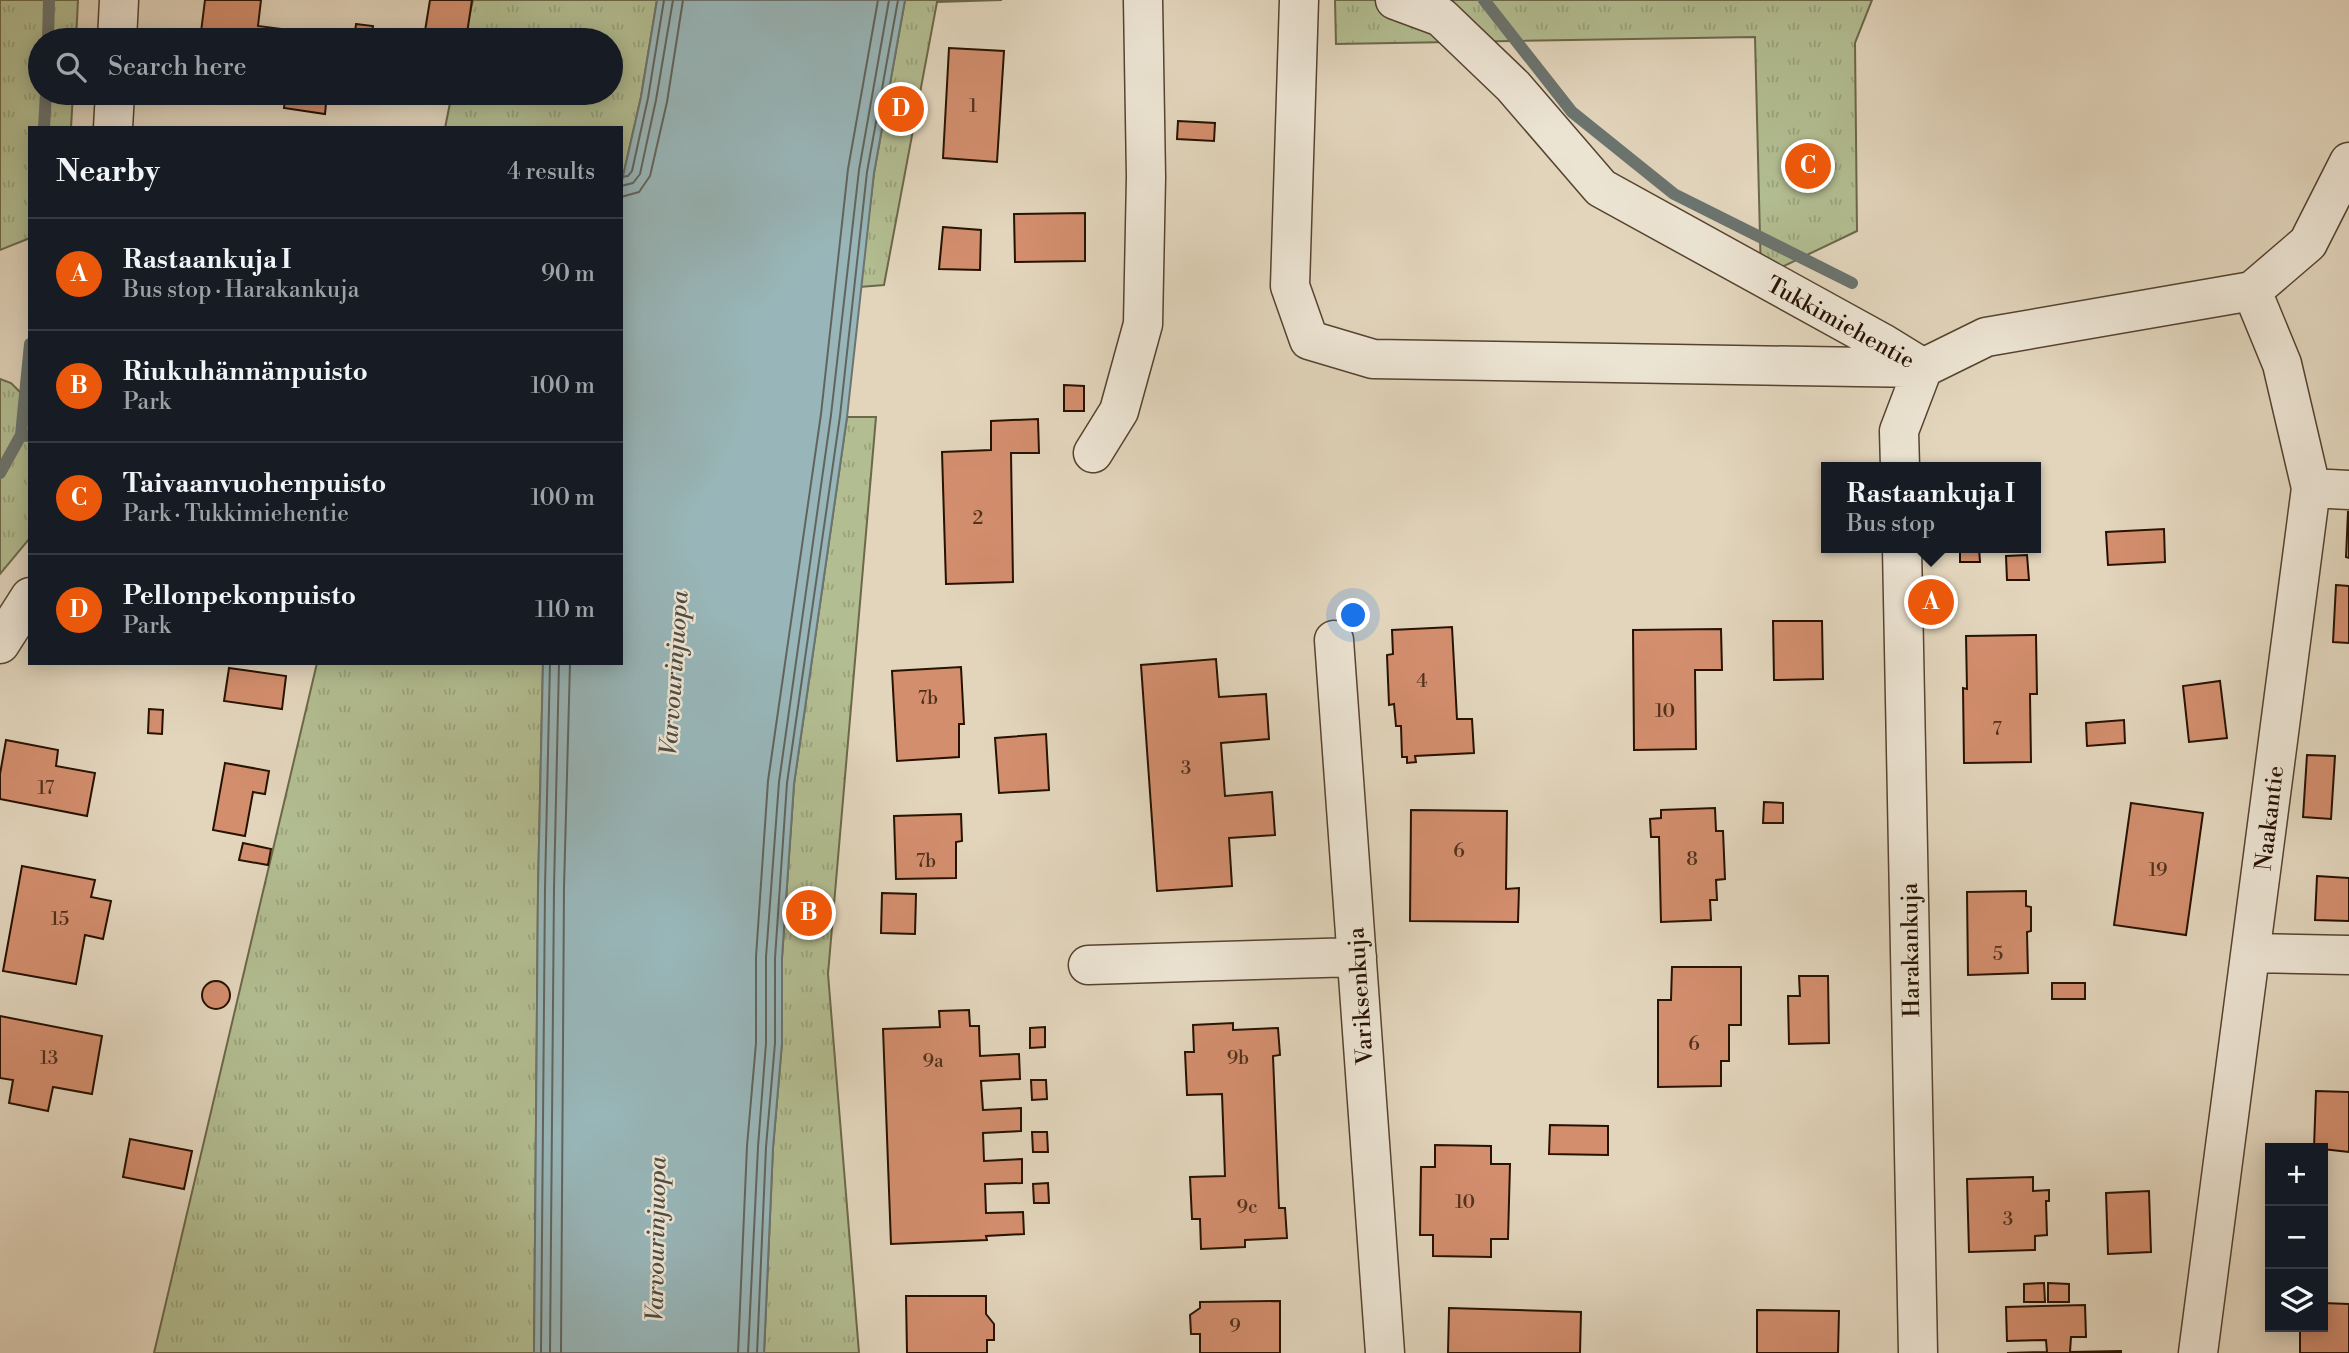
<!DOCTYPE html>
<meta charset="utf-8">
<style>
:root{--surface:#171b24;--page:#20242c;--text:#f1f3f6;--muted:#9ea1a6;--line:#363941;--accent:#ea580c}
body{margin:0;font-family:"Libre Bodoni",serif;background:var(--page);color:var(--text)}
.controls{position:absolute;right:21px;bottom:21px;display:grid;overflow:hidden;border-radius:0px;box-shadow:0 4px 18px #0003}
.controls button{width:63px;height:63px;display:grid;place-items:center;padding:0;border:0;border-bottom:2px solid var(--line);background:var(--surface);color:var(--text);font:35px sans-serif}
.you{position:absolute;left:1354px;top:616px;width:24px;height:24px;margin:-18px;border:5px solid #fff;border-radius:50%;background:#1a73e8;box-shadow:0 0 0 10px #1a73e833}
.badge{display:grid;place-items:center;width:46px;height:46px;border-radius:50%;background:var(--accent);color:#fff;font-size:23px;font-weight:700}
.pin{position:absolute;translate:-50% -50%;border:4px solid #fff;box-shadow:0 2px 7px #0006}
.popup{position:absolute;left:1821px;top:462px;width:220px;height:91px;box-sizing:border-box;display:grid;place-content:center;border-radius:0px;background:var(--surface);filter:drop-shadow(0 2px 5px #0005);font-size:23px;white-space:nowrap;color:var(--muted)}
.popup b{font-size:26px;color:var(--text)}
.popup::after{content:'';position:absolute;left:50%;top:100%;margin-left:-14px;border:14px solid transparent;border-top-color:var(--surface)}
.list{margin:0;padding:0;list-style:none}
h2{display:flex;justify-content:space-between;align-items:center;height:91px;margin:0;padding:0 28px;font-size:30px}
h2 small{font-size:23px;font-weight:400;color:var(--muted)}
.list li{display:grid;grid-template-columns:46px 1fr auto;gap:21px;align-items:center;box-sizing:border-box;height:112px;padding:0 28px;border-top:2px solid var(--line)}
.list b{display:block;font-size:26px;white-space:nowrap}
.list p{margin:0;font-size:23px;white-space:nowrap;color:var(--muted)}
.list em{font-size:23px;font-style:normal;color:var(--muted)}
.icon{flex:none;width:38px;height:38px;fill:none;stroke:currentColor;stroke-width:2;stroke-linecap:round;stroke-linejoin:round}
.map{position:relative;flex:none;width:2349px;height:1353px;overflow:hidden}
.search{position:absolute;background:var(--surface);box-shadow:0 4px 18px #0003;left:28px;top:28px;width:595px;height:77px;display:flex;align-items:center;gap:18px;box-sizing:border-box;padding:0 24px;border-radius:38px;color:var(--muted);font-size:26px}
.panel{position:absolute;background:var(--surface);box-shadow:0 4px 18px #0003;left:28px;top:126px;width:595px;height:539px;border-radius:0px}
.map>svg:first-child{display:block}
.grass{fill:url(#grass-tufts);stroke:#6c6849;stroke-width:2}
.water{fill:#98b6b9;stroke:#6b746f;stroke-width:2}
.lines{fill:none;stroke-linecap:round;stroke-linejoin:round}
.shore{stroke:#60645d;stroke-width:2}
.stream{stroke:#6b746f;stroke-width:12}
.building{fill:#d38e6e;stroke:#271201;stroke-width:2}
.street-casing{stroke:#564330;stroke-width:41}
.street{stroke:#ece4d3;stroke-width:38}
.labels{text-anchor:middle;stroke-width:5;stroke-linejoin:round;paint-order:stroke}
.number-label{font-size:19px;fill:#52311c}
.street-label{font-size:23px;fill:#271201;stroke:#ece4d3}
.water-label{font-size:24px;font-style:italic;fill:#4f4b41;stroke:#ece4d3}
</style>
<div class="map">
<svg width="2349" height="1353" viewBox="0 0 2349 1353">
<defs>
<pattern id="grass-tufts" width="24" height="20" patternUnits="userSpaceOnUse" patternTransform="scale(1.75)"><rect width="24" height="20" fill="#b2bd91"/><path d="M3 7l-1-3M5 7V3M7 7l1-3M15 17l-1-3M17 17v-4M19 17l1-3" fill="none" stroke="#99a17b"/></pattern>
</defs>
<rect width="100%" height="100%" fill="#e2d5bc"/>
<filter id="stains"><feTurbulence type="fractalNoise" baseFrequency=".00286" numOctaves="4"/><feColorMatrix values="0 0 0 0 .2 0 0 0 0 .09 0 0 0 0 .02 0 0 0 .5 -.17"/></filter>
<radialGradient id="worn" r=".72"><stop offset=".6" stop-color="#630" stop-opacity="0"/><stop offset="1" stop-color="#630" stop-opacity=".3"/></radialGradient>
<!-- grass -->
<path class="grass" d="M0,0H78L76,40H40V93H73L71,128H30V238L0,250Z
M473,0H657L641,97L621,185V128H445L452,93H611V40H464Z
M905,0H1002L937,2L884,285L860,287L874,173Z
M1335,0H1872L1855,43L1857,231L1761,277L1755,37L1336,44Z
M0,379L11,383L30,402V538L0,574Z
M847,417H876L828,974L859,1353H764L773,1148L782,1043V958L794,784Z
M317,663H543L538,888L534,1353H154Z"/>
<!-- water -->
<path class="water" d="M657,0H905L874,173L847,417L794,784L782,958V1043L773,1148L764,1353H534L538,888L543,663H621V185L641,97Z"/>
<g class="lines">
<!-- shore -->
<path class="shore" d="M621,177L628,176L632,171L648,98L664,0
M621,186L633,183L640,174L656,100L673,0
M621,197L639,192L650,176L667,102L683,0
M541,1353L545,888L550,663
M550,1353L554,888L559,663
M561,1353L564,888L570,663
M738,1353L747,1146L756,1043V957L768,781L821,414L848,169L878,0
M748,1353L758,1147L766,1043V957L779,782L831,415L859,170L889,0
M757,1353L766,1147L775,1043V958L787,783L840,416L867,172L898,0"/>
<!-- stream -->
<path class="stream" d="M1484,0L1572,112L1674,194L1852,283
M48,40L49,0
M44,128L46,93
M21,435L30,344
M0,473L21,435L29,436"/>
</g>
<!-- building -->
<path class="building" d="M205,0H261L258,26L321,34L320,40H200Z
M430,0H472L466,40L424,37Z
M356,24L373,26L371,40H354Z
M949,48L1004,51L997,162L943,158Z
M286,93H327L325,114L284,108Z
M1178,121L1215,123L1214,141L1177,139Z
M1085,213V261L1015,262L1014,214Z
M943,227L981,230L980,270L939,269Z
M1064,385L1084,386V411H1064Z
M1038,419L1039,453H1011L1013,582L946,584L942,452L991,450V421Z
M2348,512H2349V558L2346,557Z
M2164,529L2165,562L2108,565L2106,532Z
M1960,548H1979L1980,562H1960Z
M2027,555L2029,580H2007L2006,556Z
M2336,585L2349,586V643L2333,642Z
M1773,621H1822L1823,679L1774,680Z
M1452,627L1457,719H1472L1474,753L1415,756L1416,762L1407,763V757H1402L1401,726H1396L1394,704L1389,705L1387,655L1393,654L1392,630Z
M1721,629L1722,670H1695L1696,749L1634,750L1633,630Z
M2036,635L2037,694H2030L2031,762L1964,763L1963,688L1967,689L1966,636Z
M1216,659L1219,697L1266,694L1269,739L1221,743L1225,796L1272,792L1275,835L1229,838L1232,886L1157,891L1141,665Z
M961,667L964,724H959V757L897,761L892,671Z
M229,668L286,676L282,709L224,701Z
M2220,681L2227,738L2189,742L2183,686Z
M149,709L163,710L162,734L148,733Z
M2124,720L2125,743L2087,746L2086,723Z
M1046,734L1049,790L999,793L995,738Z
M6,740L58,750L56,766L95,773L87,816L0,799V774Z
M2307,755L2335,756L2331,819L2303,817Z
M225,763L269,771L265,794L253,792L245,836L213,830Z
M1764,802L1783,803V823H1763Z
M2131,803L2203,813L2186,935L2114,925Z
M1715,808L1716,831H1723L1725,879L1716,880L1717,900H1710L1711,920L1661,922L1659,837H1651L1650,819L1661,818V810Z
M1411,810L1507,811L1506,889L1519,888L1518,922L1410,921Z
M961,814L962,841L956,842V878L896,879L894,816Z
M243,843L271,849L268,865L239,860Z
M22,866L95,880L91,897L111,901L103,939L85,935L76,984L3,971Z
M2317,876L2349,878V921L2315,920Z
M2026,891V906L2031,907V931L2027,932L2028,973L1968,975L1967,892Z
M882,893L916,894L915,934L881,933Z
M1672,967H1741V1025H1729V1061H1721V1086L1658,1087V1000H1671Z
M1799,976H1828L1829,1043L1789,1044L1788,996H1800Z
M202 995a14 14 0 1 1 28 0a14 14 0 1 1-28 0Z
M2052,983H2085V999H2052Z
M969,1010L970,1026H979L980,1056L1019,1054L1020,1079L981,1081L983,1110L1021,1108V1131L983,1133L984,1161L1022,1159V1183L985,1184L986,1213L1023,1212L1024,1234L986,1236L987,1240L891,1244L883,1029L940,1027L939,1011Z
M0,1016L102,1036L92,1094L53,1087L48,1111L9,1103L13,1080L0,1078Z
M1233,1023V1030L1278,1028L1280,1055L1273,1056L1279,1208H1285L1287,1238L1245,1240V1247L1201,1249L1200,1219H1192L1190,1177L1225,1176L1222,1094L1187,1095L1185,1052H1194L1193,1025Z
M1045,1027V1047L1030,1048V1028Z
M1031,1080H1046L1047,1099L1032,1100Z
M2316,1091L2349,1092V1152L2314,1148Z
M1550,1125L1608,1126V1155L1549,1154Z
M1032,1132H1047L1048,1152H1033Z
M130,1139L192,1151L184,1189L123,1177Z
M1435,1145L1491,1146V1164H1510L1508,1239H1491V1257L1433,1256V1235H1420L1421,1167H1435Z
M2033,1177V1191L2049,1190V1201H2046L2047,1235L2035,1236V1250L1969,1252L1967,1179Z
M1048,1183L1049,1203H1034L1033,1184Z
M2149,1191L2151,1252L2108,1254L2106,1193Z
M2044,1283L2045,1302H2024V1284Z
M2048,1283L2069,1284V1302H2048Z
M906,1296H986V1314L994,1324V1340H987V1353H907Z
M1280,1301V1353H1200V1334H1191L1190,1315L1200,1308V1302Z
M2323,1303L2349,1304V1353H2300V1327H2323Z
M2085,1305L2086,1337H2071L2070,1352L2121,1351V1353H2007L2047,1352L2046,1340L2007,1341L2006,1307Z
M1449,1308L1581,1312L1580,1353H1448Z
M1757,1310L1839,1311L1838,1353H1757Z"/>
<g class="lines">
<!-- street casing -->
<g class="street-casing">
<path id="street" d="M1299,0L1290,286L1309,340L1373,359L1923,368L1986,337L2252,291L2308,243L2349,162
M1395,0L1441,17L1513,86L1601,188L1884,344L1923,368
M117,40L119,0
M113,128L115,93
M1093,453L1119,411L1143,324L1146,177L1143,0
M1900,467L1899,431L1923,368
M2311,488L2349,490
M1902,548L1918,1353
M1334,640L1385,1353
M0,644L30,597
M2251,953L2349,955
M1088,965L1357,957
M2198,1353L2311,488L2282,364L2252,291"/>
</g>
<!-- street -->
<use href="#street" class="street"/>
</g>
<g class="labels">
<!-- number labels -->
<g class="number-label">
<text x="973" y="112">1</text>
<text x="978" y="524">2</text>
<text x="1422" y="687">4</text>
<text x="928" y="704">7b</text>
<text x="1665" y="717">10</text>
<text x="1997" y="735">7</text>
<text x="1186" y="774">3</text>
<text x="46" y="794">17</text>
<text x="1459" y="857">6</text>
<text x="1692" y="865">8</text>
<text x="926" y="867">7b</text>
<text x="2158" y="876">19</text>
<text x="60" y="925">15</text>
<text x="1998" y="960">5</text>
<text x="1694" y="1050">6</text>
<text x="49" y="1064">13</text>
<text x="1238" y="1064">9b</text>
<text x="933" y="1067">9a</text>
<text x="1465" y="1208">10</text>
<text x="1247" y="1213">9c</text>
<text x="2008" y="1225">3</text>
<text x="1235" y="1332">9</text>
</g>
<!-- street labels -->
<g class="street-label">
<text transform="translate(1841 322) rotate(29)" y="8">Tukkimiehentie</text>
<text transform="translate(2269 818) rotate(-83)" y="8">Naakantie</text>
<text transform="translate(1910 950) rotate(-91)" y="8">Harakankuja</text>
<text transform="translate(1360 996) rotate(-94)" y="8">Variksenkuja</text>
</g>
<!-- water labels -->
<g class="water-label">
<text transform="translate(674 673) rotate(-86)" y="8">Varvourinjuopa</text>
<text transform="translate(656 1239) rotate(-89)" y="8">Varvourinjuopa</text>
</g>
</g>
<rect width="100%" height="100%" filter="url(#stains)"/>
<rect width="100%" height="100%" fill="url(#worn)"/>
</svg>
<div class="controls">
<button>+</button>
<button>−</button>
<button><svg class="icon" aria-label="layers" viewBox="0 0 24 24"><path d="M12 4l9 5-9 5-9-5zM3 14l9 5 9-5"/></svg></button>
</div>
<div class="you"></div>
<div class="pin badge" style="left:1931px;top:602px">A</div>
<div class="popup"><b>Rastaankuja I</b>Bus stop</div>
<div class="pin badge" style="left:809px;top:913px">B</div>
<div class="pin badge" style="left:1808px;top:166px">C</div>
<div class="pin badge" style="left:901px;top:109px">D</div>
<div class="search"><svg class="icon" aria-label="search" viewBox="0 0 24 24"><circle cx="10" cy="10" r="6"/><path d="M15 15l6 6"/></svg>Search here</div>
<section class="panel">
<h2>Nearby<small>4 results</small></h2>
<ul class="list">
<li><span class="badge">A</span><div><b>Rastaankuja I</b><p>Bus stop · Harakankuja</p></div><em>90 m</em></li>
<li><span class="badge">B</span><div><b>Riukuhännänpuisto</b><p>Park</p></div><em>100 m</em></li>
<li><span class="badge">C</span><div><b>Taivaanvuohenpuisto</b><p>Park · Tukkimiehentie</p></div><em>100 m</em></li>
<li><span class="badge">D</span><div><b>Pellonpekonpuisto</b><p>Park</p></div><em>110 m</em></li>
</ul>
</section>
</div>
